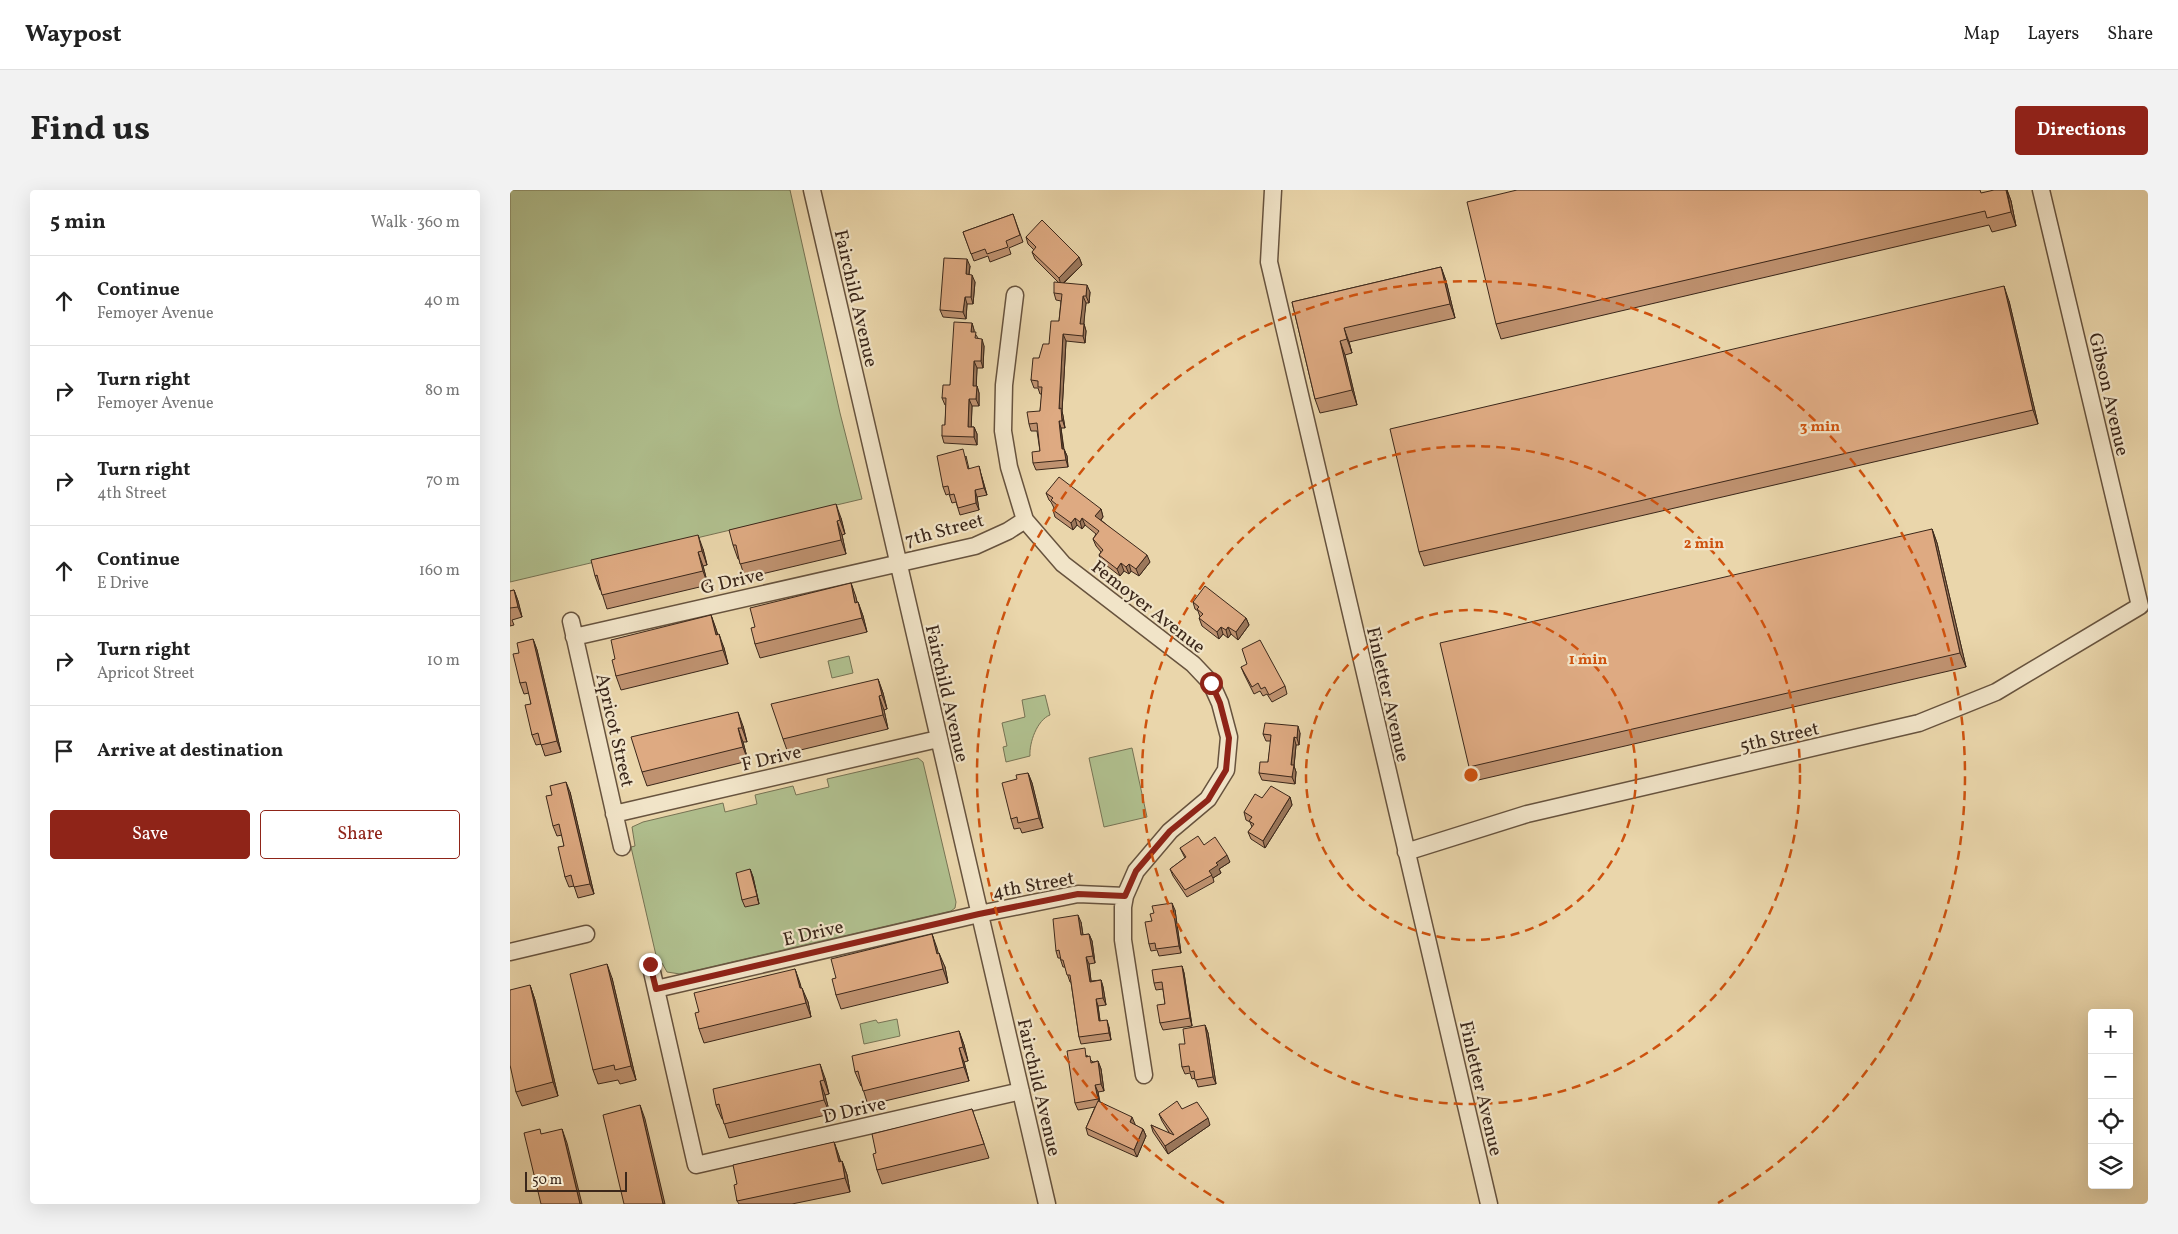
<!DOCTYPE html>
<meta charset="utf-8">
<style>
:root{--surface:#fff;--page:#f2f2f2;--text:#222;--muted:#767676;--line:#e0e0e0;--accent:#8f2418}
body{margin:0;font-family:Vollkorn,serif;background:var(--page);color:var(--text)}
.controls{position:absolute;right:15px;bottom:15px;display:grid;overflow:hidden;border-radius:5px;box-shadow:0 5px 20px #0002}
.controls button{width:45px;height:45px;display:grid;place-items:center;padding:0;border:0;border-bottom:1px solid var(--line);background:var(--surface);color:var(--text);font:25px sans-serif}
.scale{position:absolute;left:15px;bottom:12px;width:102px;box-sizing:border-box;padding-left:5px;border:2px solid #3b271a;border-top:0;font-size:14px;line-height:18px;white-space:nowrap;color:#3b271a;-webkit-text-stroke:4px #f1e4c8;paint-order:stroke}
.stop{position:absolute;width:15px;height:15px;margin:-11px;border:4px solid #8f2418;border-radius:50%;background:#fff}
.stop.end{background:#8f2418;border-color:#fff;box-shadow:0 1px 5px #0008}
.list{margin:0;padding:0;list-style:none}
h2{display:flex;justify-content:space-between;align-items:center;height:65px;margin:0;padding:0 20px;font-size:21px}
h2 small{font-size:16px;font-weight:400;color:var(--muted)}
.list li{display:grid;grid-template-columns:32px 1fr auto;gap:15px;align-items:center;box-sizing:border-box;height:90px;padding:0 20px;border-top:1px solid var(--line)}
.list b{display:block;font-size:19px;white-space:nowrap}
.list p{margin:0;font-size:16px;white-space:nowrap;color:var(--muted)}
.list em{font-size:16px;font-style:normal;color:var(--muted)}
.actions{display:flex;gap:10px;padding:15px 20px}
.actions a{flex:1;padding:11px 0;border:1px solid var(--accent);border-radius:5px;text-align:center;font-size:18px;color:var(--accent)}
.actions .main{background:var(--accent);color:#fff}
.icon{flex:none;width:28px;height:28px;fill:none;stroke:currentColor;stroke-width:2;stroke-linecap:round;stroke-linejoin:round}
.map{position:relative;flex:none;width:1638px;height:1014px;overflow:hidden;border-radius:5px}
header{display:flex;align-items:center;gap:30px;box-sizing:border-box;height:70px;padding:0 25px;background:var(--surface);border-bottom:1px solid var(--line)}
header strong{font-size:24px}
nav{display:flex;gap:28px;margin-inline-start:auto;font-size:18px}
.intro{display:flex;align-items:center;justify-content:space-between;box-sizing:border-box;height:120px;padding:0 30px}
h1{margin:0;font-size:35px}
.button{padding:12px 22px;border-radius:5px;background:var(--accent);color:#fff;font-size:18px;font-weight:700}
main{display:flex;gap:30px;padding:0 30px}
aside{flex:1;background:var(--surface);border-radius:5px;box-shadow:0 5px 20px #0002}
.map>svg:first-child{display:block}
.green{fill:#b0bf8e;stroke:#767354}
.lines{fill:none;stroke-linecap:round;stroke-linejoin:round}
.street-casing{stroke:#67533e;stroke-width:19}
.street{stroke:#f1e4c8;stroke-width:16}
.wall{fill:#bf9270;stroke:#3b271a}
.shaded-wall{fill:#9b775b;stroke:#3b271a}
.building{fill:#deaa82;stroke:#3b271a}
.route{stroke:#8f2418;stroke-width:6}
.ring{fill:none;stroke:#ce520e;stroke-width:2.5;stroke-dasharray:9 6}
.labels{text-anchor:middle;stroke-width:4.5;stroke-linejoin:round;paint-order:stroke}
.street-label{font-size:19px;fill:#3b271a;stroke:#f1e4c8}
.centre{fill:#ce520e;stroke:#f1e4c8;stroke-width:2.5}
.ring-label{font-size:15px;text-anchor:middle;font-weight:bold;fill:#ce520e;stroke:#f1e4c8;stroke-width:4.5;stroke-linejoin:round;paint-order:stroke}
</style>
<header>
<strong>Waypost</strong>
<nav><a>Map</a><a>Layers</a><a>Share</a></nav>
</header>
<div class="intro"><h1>Find us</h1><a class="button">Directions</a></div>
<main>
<aside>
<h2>5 min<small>Walk · 360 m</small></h2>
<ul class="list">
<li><svg class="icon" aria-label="ahead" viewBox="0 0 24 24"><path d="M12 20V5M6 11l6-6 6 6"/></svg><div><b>Continue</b><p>Femoyer Avenue</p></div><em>40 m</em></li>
<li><svg class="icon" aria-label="right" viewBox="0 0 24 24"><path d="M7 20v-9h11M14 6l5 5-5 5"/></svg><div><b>Turn right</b><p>Femoyer Avenue</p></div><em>80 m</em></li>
<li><svg class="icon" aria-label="right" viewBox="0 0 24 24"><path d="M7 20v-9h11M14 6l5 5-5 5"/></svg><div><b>Turn right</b><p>4th Street</p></div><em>70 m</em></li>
<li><svg class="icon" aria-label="ahead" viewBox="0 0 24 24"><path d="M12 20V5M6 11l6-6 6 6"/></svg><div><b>Continue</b><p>E Drive</p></div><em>160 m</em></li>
<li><svg class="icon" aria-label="right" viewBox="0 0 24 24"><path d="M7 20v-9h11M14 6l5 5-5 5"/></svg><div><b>Turn right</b><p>Apricot Street</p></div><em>10 m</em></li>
<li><svg class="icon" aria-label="arrive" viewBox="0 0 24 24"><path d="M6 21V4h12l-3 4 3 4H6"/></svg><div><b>Arrive at destination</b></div></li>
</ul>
<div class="actions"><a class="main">Save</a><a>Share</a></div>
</aside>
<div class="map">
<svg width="1638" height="1014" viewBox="0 0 1638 1014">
<rect width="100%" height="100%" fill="#ead6ab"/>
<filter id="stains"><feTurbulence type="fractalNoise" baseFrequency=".004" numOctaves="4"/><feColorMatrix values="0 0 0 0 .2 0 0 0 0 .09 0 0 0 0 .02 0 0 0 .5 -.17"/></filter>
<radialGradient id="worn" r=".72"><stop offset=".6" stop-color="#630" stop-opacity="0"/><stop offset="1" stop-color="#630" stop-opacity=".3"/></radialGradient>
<!-- green -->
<path class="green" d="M0,0H280L330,223L352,309L0,392Z
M339,466L343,483L322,488L318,471Z
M535,505L540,525C527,530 519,553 520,566L496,572L493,557L497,556L492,533L515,527L512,510Z
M622,558L637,627L594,637L579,568Z
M408,568L413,572L446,712L445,718L441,721L170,784L157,782L152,773L148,774L121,657L125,656L122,637L133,632L213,613L215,622L247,614L245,605L283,596L286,605L319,597L317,589Z
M387,829L390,846L354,854L350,834L366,830L368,833Z"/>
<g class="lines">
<!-- street casing -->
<g class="street-casing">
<path id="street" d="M302,0L537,1014
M763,0L759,72L979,1014
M505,105L494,195L493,241L499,277L515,330L553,374L683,474L701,493L710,513L719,547L716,580L698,609L660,641L626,681L615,706L613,717V750L634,885
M61,431L112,657
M64,447L465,356L498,341L515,330
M104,624L428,549
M896,662L1017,624L1409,533L1486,502L1630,416L1531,0
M0,762L76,744
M140,773L186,975L511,901
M146,799L469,724L568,704L615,706"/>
</g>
<!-- street -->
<use href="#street" class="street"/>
</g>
<!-- wall -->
<path class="wall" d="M1497,0L1501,11L1506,36L1482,42L1479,35L991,149L986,134L1473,3Z
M503,24L513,52L499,58L501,64L480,72L478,66L464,71L453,42Z
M516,47L569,67L572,75L554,93L580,102L579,113H576L574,127V134L576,141L575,153L556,151L552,221L553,226L555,238H551L554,259L557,266L558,277L526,280L523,273L530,261L527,241H521L519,234L530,221L532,204H530L528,198H524L521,190L529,168L539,154L549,131L551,111L546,110L544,103L549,93L525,69L522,62L524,60L518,54Z
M460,76L459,85L465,92L463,114H457L456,129L433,127L430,120Z
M931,77L936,91L945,128L839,152L842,163L835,165L847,215L810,223L805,209L782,112Z
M1499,111L1528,234L914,376L909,362Z
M462,133L464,140V142L468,148L474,156L473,178H467L466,196H467L469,203V216H462L461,237H464L467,244V255L434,253L432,246L435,235L436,215H435L432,208L440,195Z
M456,266L459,279L471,284L477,305L467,307L469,320L450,325L446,312L442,313L439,304L436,305L433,297Z
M536,303L591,319L593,327L591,330L640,372L629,386L621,381L619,384L614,381L610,386L592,372L589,365L591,362L586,356L583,349L586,344L575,335L572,339L567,335L563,340L545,327L543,320L544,318L541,312L539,310Z
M331,328L335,344L332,345L336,364L235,388L229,369H228L223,355Z
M1422,339L1427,353L1456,477L964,591L959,577Z
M193,359L197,375L193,376L198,395L97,419L91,400H90L85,386Z
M341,393L347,412H348L353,426L357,442L250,468L245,454V437Z
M4,400L8,411L12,427L2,430L4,435L0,436V401Z
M683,412L736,428L739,435L728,450L721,444L718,448L713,444L709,449L692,436L689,428L690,427L688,421L685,419Z
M201,425L208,445L214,458L218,474L111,500L106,486L105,469Z
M23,449L27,460L51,562L35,566L31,554L26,555L22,545L21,514L19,503L14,504L10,493L9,463Z
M731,477L775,496L777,504L762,512L757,504L753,506L750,501L744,504L734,484Z
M368,489L373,503L377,519L374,520L378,539L278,563L273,549Z
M233,536L237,552H233L238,571L137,596L132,582Z
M790,543L789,555H786L784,576L786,582L785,594L752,590L749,583L758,572L761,551H756L753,544Z
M518,583L522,593L533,638L512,643L510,638L504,639L501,629L507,589Z
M60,602L84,704L68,708L64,696L59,697L55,687L54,656L52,645L47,646L43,636Z
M780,607L782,615L755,658L741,649L738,642L742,637L740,632L736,630L734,622L752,608Z
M694,655L720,672L709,679L711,683L703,688L704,692L677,707L663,686L660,679L675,668L670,658Z
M240,679L243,687L249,714L235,717L232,710Z
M665,720L671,763L649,766L647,760L641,761L639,754L642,731Z
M571,732L573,745L579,744L582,751L585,773L579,774L581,791L591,790L593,797L596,815L588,816L590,831L599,837L601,850L571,854L569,847L561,792H560L555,777H553L550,768H548L546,761Z
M422,744L428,764L435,777L438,793L331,819L326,805V788Z
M672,776L674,783L682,836L653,840L650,833L655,814L653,799L646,800L644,793Z
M285,779L291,798L298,812L301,827L194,853L189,839V822Z
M102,788L126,890L110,894L108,890L88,894L83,880Z
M20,795L25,810L48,906L12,916L6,902Z
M695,835L698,843L706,894L688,897L685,888L682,889L680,883L675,884L672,877L675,854Z
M449,841L454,855L458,871L454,872L459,891L358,915L352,896H351L345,882Z
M577,865V867L583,872L588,871L591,879L594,901L588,902L590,912L625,934V935L633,939L636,946L627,967L578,945L576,938L585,917L568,920L565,913Z
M315,888L319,904L315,905L320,924L219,948L213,929H212L206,915Z
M462,919L479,968L372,994L367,980L366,963Z
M672,919L700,935L658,964L643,942L641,935L660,944L652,931L649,924Z
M324,952L331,972L332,971L337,985L340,1002L282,1014H229L227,1011V994Z"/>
<!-- shaded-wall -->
<path class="shaded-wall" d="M1497,0L1501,11L1506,36L1501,22Z
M569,67L572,75L551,95L549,88Z
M457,69L460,76L458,91L456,84Z
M931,77L936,91L945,128L940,114Z
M462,85L465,92L463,114L461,107Z
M577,95L580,102L579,113L576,106Z
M1494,96L1499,111L1528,234L1523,220Z
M573,106L576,113L573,141L570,134Z
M455,107L457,114L456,129L453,122Z
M462,133L464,140V149L461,142Z
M574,134L576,141L575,153L573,146Z
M834,138L839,152L842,163L837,149Z
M553,144L556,151L552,221L553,226L555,238L549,219Z
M472,149L474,156L473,178L471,171Z
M830,151L835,165L847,215L842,200Z
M464,171L467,178L466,203L463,196Z
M467,196L469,203V216L466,209Z
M459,209L462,216L461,244L458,237Z
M549,231L551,238L554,266L552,259Z
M464,237L467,244V255L464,247Z
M554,259L557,266L558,277L556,270Z
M469,276L471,284L477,305L474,298Z
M465,300L467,307L469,320L466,313Z
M326,314L331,328L335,344L330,330Z
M591,319L593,327L588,333L585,326Z
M565,328L567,335L563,340L561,333Z
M572,328L575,335L572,339L570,332Z
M327,331L332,345L336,364L331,350Z
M1422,339L1427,353L1456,477L1450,463Z
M188,345L193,359L197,375L192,361Z
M188,362L193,376L198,395L193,381Z
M637,365L640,372L629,386L626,379Z
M611,373L614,381L610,386L607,379Z
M619,374L621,381L619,384L616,377Z
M341,393L346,407L350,427L345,413Z
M4,400L8,411L12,427L8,417Z
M348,412L353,426L357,442L352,428Z
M201,425L206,439L211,459L206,445Z
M736,428L739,435L728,450L726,442Z
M711,437L713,444L709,449L707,442Z
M718,437L721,444L718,448L716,440Z
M209,444L214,458L218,474L213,460Z
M23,449L27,460L51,562L47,551Z
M368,489L373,503L377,519L372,505Z
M369,506L374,520L378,539L373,525Z
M228,522L233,536L237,552L232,538Z
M788,536L790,543L789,555L787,548Z
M228,538L233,552L238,571L233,557Z
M784,547L786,555L784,576L786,582L785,594L782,587L781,575Z
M518,583L522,593L533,638L529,628Z
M56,592L60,602L84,704L80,694Z
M780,607L782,615L755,658L753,651Z
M717,665L720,672L709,679L711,683L703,688L699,681L706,673Z
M240,679L243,687L249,714L247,706Z
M662,713L665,720L671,763L669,756Z
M568,725L571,732L574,752L571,745Z
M422,744L427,758L432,778L427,764Z
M579,744L582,751L585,773L583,766Z
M429,763L435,777L438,793L433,779Z
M576,767L579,774L582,799L580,792Z
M97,774L102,788L126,890L121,876Z
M672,776L674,783L682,836L680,828Z
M285,779L290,793L295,812L290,798Z
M591,790L593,797L596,815L593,808Z
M20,795L25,810L48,906L43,892Z
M292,798L298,812L301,827L296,813Z
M586,809L588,816L591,838L589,831Z
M597,830L599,837L601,850L599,843Z
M695,835L698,843L706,894L703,887Z
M449,841L454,855L458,871L453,857Z
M449,858L454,872L459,891L454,877Z
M588,871L591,879L594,901L591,894Z
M310,874L315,888L319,904L314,890Z
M310,891L315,905L320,924L314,910Z
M585,895L588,902L590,917L588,909Z
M130,915L135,929L155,1014H153Z
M622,927L625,934L622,940L620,932Z
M698,928L700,935L658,964L655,956Z
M52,939L57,953L72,1014H70Z
M633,939L636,946L627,967L624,960Z
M324,952L329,966L334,986L329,972Z
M332,971L337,985L340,1002L335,988Z"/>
<!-- building -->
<path class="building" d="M1007,0H1470L1471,3L1484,0H1496L1501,22L1477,28L1475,21L986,134L957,12Z
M503,24L510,45L496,51L498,57L477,64L475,59L461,64L453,42Z
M532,30L569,67L549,88L522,62L526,57L516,47Z
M434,68L457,69L456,84L462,85L461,107H455L453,122L430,120Z
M931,77L940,114L834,138L837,149L830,151L842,200L805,209L782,112Z
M544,92L577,95L576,106H573L572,119L570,134H574L573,146L553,144L549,219L551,218L552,231H549L552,259H554L556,270L523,273L522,262L530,261L527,233L519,234L517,222L530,221L532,197H528V191L521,190L523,168H529L533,154H539L541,131H549L552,104L544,103Z
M1494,96L1523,220L909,362L880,239Z
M444,132L462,133L461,142H466L465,148L472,149L471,171H464L463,196H467L466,209H459L458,237H464V247L432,246V235H435L436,208H432L433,195H440Z
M453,259L458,279L469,276L474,298L465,300L466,313L448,318L444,304L440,305L438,296L433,297L427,266Z
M549,287L591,319L585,326L637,365L626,379L619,374L616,377L611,373L607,379L589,365L593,360L583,349L589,341L572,328L570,332L565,328L561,333L543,320L547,315L541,310L543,308L536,303Z
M326,314L330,330L327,331L331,350L230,374L226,355H223L219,340Z
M1422,339L1450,463L959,577L930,453Z
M188,345L192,361L188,362L193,381L92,405L87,385L85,386L81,370Z
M341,393L345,413L348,412L352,428L245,454L241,438L245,437L240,418Z
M695,396L736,428L726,442L718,437L716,440L711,437L707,442L689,428L693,424L687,419L689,417L683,412Z
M4,400L8,417L0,418V401Z
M201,425L206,445L209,444L213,460L106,486L102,470L105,469L101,450Z
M23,449L47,551L31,555L28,543L22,545L15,515L21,514L16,492L10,493L3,464L9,463L7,453Z
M750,450L775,496L759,505L755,497L751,499L748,493L742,497L731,477L737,474L732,459Z
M368,489L372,505L369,506L373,525L273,549L261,514Z
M228,522L232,538H228L233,557L132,582L121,547Z
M755,533L788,536L787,548L784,547L781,575H784L782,587L749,583L750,572H758L761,545L753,544Z
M518,583L529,628L508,633L507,627L501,629L492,593L507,589L506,585Z
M56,592L80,694L64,697L61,685L55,687L48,657L54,656L49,634L43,636L36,606L42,605L40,596Z
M761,596L780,607L753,651L738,642L744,634L739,631L742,627L734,622L745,604L752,608Z
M688,646L694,655L705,647L717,665L706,673L708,675L699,681L702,685L675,700L660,679L676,667L670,658Z
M240,679L247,706L232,710L226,683Z
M662,713L669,756L646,759L645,753L639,754L635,732L642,731L640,724L644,723L642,716Z
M568,725L571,745L579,744L583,766L576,767L580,792L591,790L593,808L586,809L589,831L597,830L599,843L569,847L560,785H557L553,770H551L549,760L546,761L543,729Z
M422,744L427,764L429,763L433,779L326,805L322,789L326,788L321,769Z
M97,774L121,876L105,880L104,875L83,880L60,784Z
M672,776L680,828L650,833L647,815L655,814L652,792L644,793L642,780Z
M285,779L290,798H292L296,813L189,839L185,823L189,822L184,803Z
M20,795L43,892L6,902L0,875V800Z
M695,835L703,887L685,890L684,881L680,882L679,876L672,877L669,854H675L673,839Z
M449,841L453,857L449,858L454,877L353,901L348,881L345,882L342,866Z
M575,858L576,867L580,866L581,873L588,871L591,894L585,895L588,909L565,913L557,861Z
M310,874L314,890L310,891L314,910L214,934L209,914L206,915L203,899Z
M588,911L622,927L620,932L633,939L624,960L576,938Z
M667,911L672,919L687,912L698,928L655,956L641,935L664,945L649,924Z
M130,915L153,1014H114L93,925Z
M462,919L474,954L367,980L363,964L366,963L362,944Z
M30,939L31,944L52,939L70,1014H31L14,943Z
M324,952L329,972L332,971L335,988L227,1011L224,995L227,994L223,975Z"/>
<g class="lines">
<!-- route -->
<path class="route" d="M140,774L146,799L469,724L568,704L615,706L626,681L660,641L698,610L716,580L719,548L710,513L701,493"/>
</g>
<!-- distance rings -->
<g class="ring">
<circle cx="961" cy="585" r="165"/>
<circle cx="961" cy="585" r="329"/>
<path d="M714 1013A494 494 0 1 1 1208 1013"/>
</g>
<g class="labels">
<!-- street labels -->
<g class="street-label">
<text transform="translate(347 108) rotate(77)" y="7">Fairchild Avenue</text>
<text transform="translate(1600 204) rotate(77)" y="7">Gibson Avenue</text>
<text transform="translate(434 339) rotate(-15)" y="7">7th Street</text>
<text transform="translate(222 390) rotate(-13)" y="7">G Drive</text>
<text transform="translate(639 416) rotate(38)" y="7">Femoyer Avenue</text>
<text transform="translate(438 503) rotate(77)" y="7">Fairchild Avenue</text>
<text transform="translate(879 504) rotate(77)" y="7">Finletter Avenue</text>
<text transform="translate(106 540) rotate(77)" y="7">Apricot Street</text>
<text transform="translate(1269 546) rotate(-13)" y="7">5th Street</text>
<text transform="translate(261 567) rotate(-13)" y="7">F Drive</text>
<text transform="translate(523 694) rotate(-10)" y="7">4th Street</text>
<text transform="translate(303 742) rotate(-13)" y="7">E Drive</text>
<text transform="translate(530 897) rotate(77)" y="7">Fairchild Avenue</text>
<text transform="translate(972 898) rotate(77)" y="7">Finletter Avenue</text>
<text transform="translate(344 919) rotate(-13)" y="7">D Drive</text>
</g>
</g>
<circle cx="961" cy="585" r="8" class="centre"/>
<g class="ring-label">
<text x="1310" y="241">3 min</text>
<text x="1194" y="358">2 min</text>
<text x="1078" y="474">1 min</text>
</g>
<rect width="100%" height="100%" filter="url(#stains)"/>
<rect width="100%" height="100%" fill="url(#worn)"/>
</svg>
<div class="controls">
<button>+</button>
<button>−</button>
<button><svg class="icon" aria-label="locate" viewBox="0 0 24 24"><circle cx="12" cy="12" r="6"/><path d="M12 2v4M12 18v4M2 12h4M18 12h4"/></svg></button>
<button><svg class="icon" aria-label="layers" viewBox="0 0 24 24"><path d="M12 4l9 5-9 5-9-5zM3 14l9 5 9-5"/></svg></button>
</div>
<div class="scale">50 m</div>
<div class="stop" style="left:701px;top:493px"></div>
<div class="stop end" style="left:140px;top:774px"></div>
</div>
</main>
